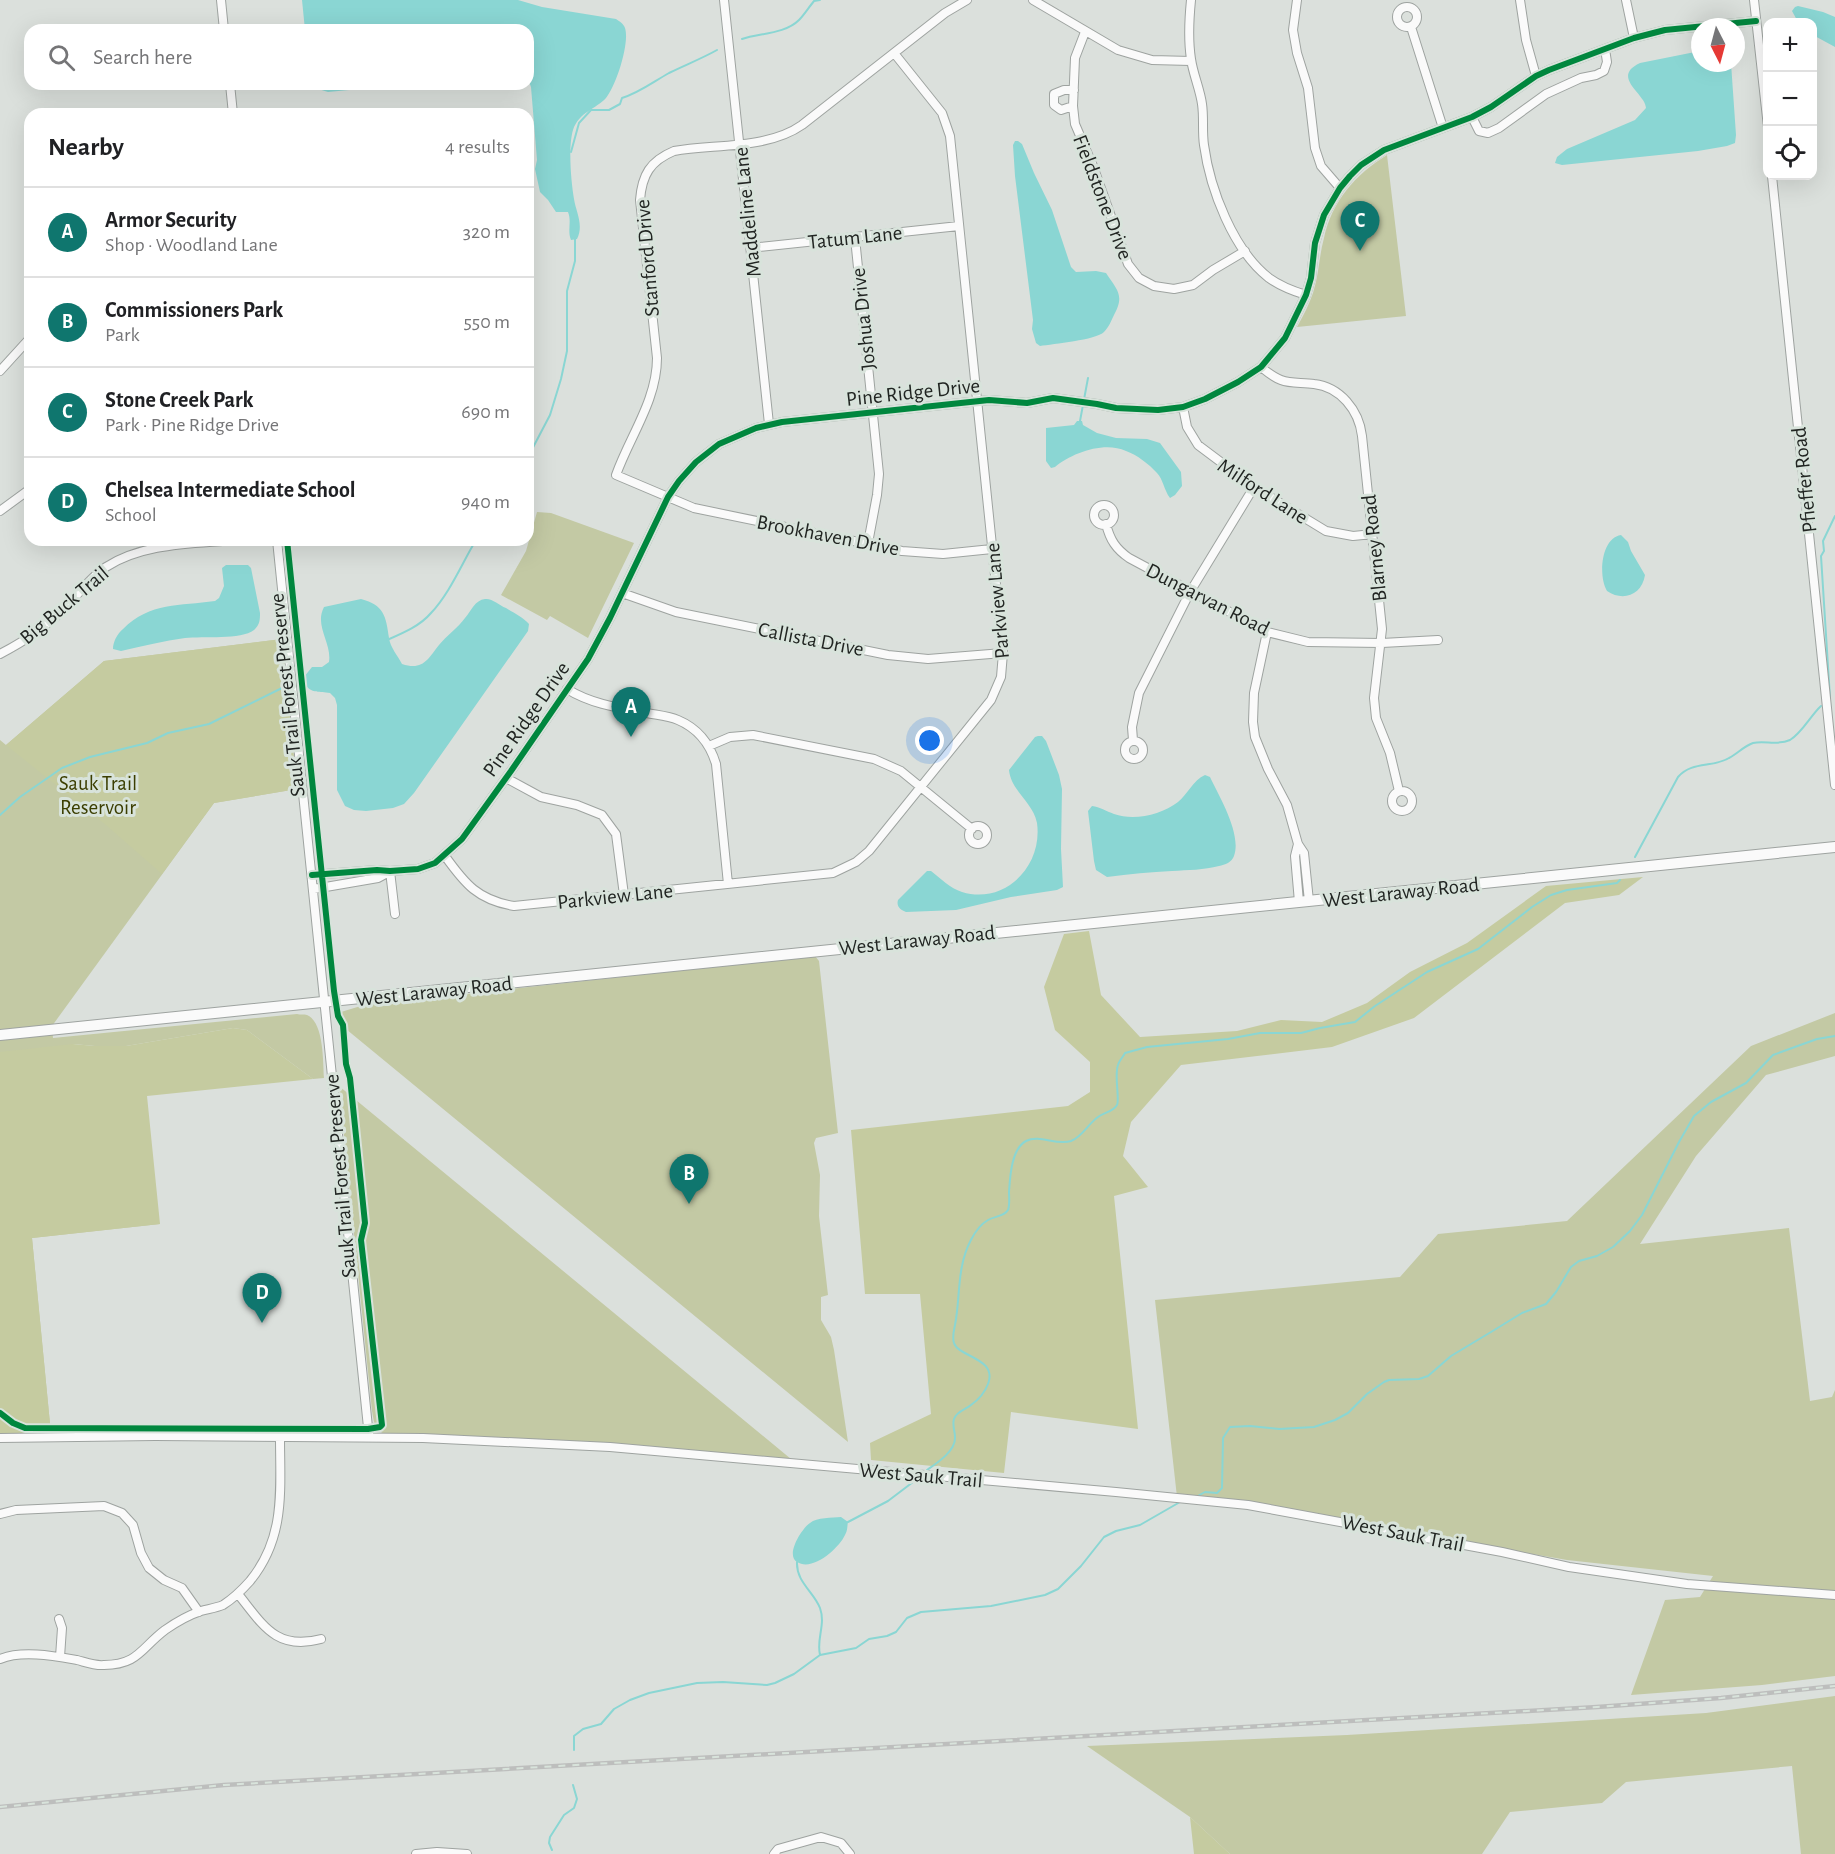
<!DOCTYPE html>
<meta charset="utf-8">
<style>
:root{--surface:#fff;--page:#f2f2f2;--text:#202124;--muted:#757577;--line:#e0e0e0;--accent:#0f766e}
body{margin:0;font-family:"Alegreya Sans",sans-serif;background:var(--page);color:var(--text)}
.controls{position:absolute;right:18px;top:18px;display:grid;overflow:hidden;border-radius:12px;box-shadow:0 6px 24px #0002}
.controls button{width:54px;height:54px;display:grid;place-items:center;padding:0;border:0;border-bottom:2px solid var(--line);background:var(--surface);color:var(--text);font:30px sans-serif}
.compass{position:absolute;left:1691px;top:18px;width:54px;height:54px;border-radius:50%;background:var(--surface);box-shadow:0 6px 24px #0002;rotate:174deg}
.you{position:absolute;left:930px;top:741px;width:21px;height:21px;margin:-15px;border:4px solid #fff;border-radius:50%;background:#1a73e8;box-shadow:0 0 0 9px #1a73e833}
.badge{display:grid;place-items:center;width:39px;height:39px;border-radius:50%;background:var(--accent);color:#fff;font-size:20px;font-weight:700}
.pin{position:absolute;translate:-50% -50px;filter:drop-shadow(0 2px 3px #0008)}
.pin::after{content:'';position:absolute;top:32px;width:21px;height:18px;background:inherit;clip-path:polygon(0 0,100% 0,50% 100%)}
.list{margin:0;padding:0;list-style:none}
h2{display:flex;justify-content:space-between;align-items:center;height:78px;margin:0;padding:0 24px;font-size:26px}
h2 small{font-size:20px;font-weight:400;color:var(--muted)}
.list li{display:grid;grid-template-columns:39px 1fr auto;gap:18px;align-items:center;box-sizing:border-box;height:90px;padding:0 24px;border-top:2px solid var(--line)}
.list b{display:block;font-size:22px;white-space:nowrap}
.list p{margin:0;font-size:20px;white-space:nowrap;color:var(--muted)}
.list em{font-size:20px;font-style:normal;color:var(--muted)}
.icon{flex:none;width:33px;height:33px;fill:none;stroke:currentColor;stroke-width:2;stroke-linecap:round;stroke-linejoin:round}
.map{position:relative;flex:none;width:1835px;height:1854px;overflow:hidden}
.search{position:absolute;background:var(--surface);box-shadow:0 6px 24px #0002;left:24px;top:24px;width:510px;height:66px;display:flex;align-items:center;gap:15px;box-sizing:border-box;padding:0 21px;border-radius:18px;color:var(--muted);font-size:22px}
.panel{position:absolute;background:var(--surface);box-shadow:0 6px 24px #0002;left:24px;top:108px;width:510px;height:438px;border-radius:18px}
.map>svg:first-child{display:block}
.green{fill:#c3c9a4}
.forest{fill:#c5cba0}
.water{fill:#8ad6d3}
.lines{fill:none;stroke-linecap:round;stroke-linejoin:round}
.stream{stroke:#8ad6d3;stroke-width:2}
.minor-casing{stroke:#9ea3a0;stroke-width:10}
.major-casing{stroke:#9ea3a0;stroke-width:12}
.minor{stroke:#fafafa;stroke-width:8}
.major{stroke:#fafafa;stroke-width:10}
.rail-casing{stroke:#bdbebd;stroke-width:4.5}
.rail{stroke:#d8e3db;stroke-width:2;stroke-dasharray:7;stroke-linecap:butt}
.cycleway-casing{stroke:#d8e3db;stroke-width:10}
.cycleway{stroke:#00873e;stroke-width:6}
.labels{text-anchor:middle;stroke-width:6;stroke-linejoin:round;paint-order:stroke}
.street-label{font-size:21px;fill:#212522;stroke:#d8e3db}
.park-label{font-size:21px;fill:#3b3e01;stroke:#d8e3db}
</style>
<div class="map">
<svg width="1835" height="1854" viewBox="0 0 1835 1854">
<rect width="100%" height="100%" fill="#dbe0dc"/>
<!-- green -->
<path class="green" d="M1387,155L1406,316L1297,327C1303,316 1309,305 1313,293C1319,275 1319,256 1324,238C1332,201 1356,174 1387,155Z
M537,512L551,513L634,543L588,638L550,616L547,620L501,595L526,551Z
M282,639L297,789L214,803L52,1026L53,1038L297,1014C300,1015 304,1014 307,1015C324,1022 323,1062 324,1078L313,1079L247,1030L233,1028L126,1046H95L73,1044L160,1224L32,1238L51,1434H0V740L6,745L104,661Z
M815,956L819,961L838,1133L816,1138L814,1143L820,1175L819,1216L828,1295L821,1297V1320L831,1337L834,1350L848,1442L335,1020L341,1012L364,1005Z
M1835,1013V1056L1766,1075L1696,1156L1640,1244L1789,1228L1810,1401L1832,1397L1835,1390V1676L1762,1685L1631,1695L1665,1600L1700,1597L1713,1576L1567,1560L1253,1506L1177,1497L1155,1300L1400,1277L1438,1234L1567,1221L1751,1046Z
M339,1086L791,1459L385,1434C374,1430 374,1421 372,1411Z
M1835,1696V1854H1801L1792,1766L1626,1782L1602,1803L1510,1812L1482,1854H1230L1190,1817L1087,1746L1347,1735L1706,1713Z"/>
<!-- forest -->
<path class="forest" d="M282,639L297,789L214,803L162,874L106,825L6,745L104,661Z
M1643,877L1619,895L1565,903L1414,1018L1332,1047L1181,1065L1131,1122L1123,1156L1148,1187L1114,1196L1138,1429L1011,1412L1004,1473L871,1460L870,1443L931,1414L920,1294H865L851,1130L1068,1106L1090,1092V1062L1055,1030L1044,987L1064,934L1089,931L1101,995L1140,1037L1237,1031L1281,1020L1322,1022L1367,1003L1410,972L1467,943L1546,886Z
M233,1028L247,1030L313,1079L147,1096L160,1224L32,1238L51,1434H0V1052L73,1044L95,1046H126Z
M1190,1817L1230,1854H1194Z"/>
<!-- water -->
<path class="water" d="M302,0H518L542,7L616,19C620,22 623,23 625,28C630,43 616,86 606,98C596,109 579,112 573,130C568,147 571,181 574,199C576,212 584,225 577,239L571,240C567,230 572,222 568,212H556L548,200L540,192L535,169L537,160L531,87L528,79V30H305Z
M1798,6L1823,12L1835,17V47L1813,35L1812,22H1798L1792,11L1795,7Z
M1700,51V63H1731L1736,135L1735,143L1727,146L1698,151L1562,165L1555,163L1557,157L1567,149L1635,120L1646,108C1646,94 1610,77 1640,63Z
M313,84H411L328,92L315,88Z
M1015,141H1018L1022,144L1034,173L1052,210L1071,267L1076,272L1096,271L1106,273C1117,290 1125,295 1114,315C1111,321 1109,327 1104,332C1096,340 1053,344 1040,346L1036,343L1032,329L1033,320L1015,176L1013,145Z
M1077,421H1082L1083,425L1097,433L1116,438L1147,439L1160,443L1181,472L1182,486L1175,495L1170,498C1164,490 1163,479 1157,473C1149,464 1137,455 1126,451C1104,441 1072,453 1055,467L1051,468L1046,461V428L1074,425Z
M1621,535L1628,542L1631,551L1645,575C1642,595 1623,602 1607,591C1598,576 1601,538 1621,535Z
M226,565H248L251,568L260,613C260,619 260,625 254,630C241,640 203,636 185,638C164,641 143,646 121,651L113,649C113,642 117,634 123,629C150,602 180,606 215,601L219,598L224,586L222,568Z
M361,599C384,605 386,616 389,638C390,647 398,656 402,664C423,671 428,659 439,645C447,635 458,628 465,618C471,611 475,600 485,599C492,598 499,605 506,608C514,613 523,617 529,624L528,631L414,793L404,804L393,808L366,811L354,810L345,806L337,790V705L335,698L330,693C319,691 313,694 305,685L304,677L312,667H322L329,662C332,643 314,626 324,607Z
M1038,736H1042L1046,741L1059,775L1062,789L1061,849L1063,887L1057,890L1011,897L956,910L906,912C901,910 896,907 898,900L927,871H931C941,879 950,888 962,892C1005,905 1043,866 1037,823C1033,802 1011,791 1009,770L1035,737Z
M1205,775L1210,777C1219,796 1242,834 1234,856C1232,862 1225,865 1219,866C1204,870 1188,870 1172,871C1151,872 1129,874 1107,877L1096,870L1094,861L1088,811L1092,806C1100,807 1106,811 1114,814C1134,821 1161,815 1178,802C1188,794 1193,780 1205,775Z
M841,1517L848,1522C847,1526 848,1530 845,1535C839,1548 813,1572 797,1562C785,1555 802,1528 810,1523C817,1517 832,1518 841,1517Z"/>
<g class="lines">
<!-- stream -->
<path class="stream" d="M742,39C760,33 785,34 799,20C804,15 809,7 814,1L820,0
M571,152L579,123L591,110H609L620,104L622,98C639,93 653,82 669,73C685,65 701,59 717,50
M1080,421L1088,378
M528,457L550,415L561,379L567,351V291L575,261V238
M387,640C403,633 420,626 431,613C450,593 462,563 476,540
M1830,698L1821,556L1824,551L1823,541L1835,516
M0,815L20,797L62,768L90,757L147,743L168,733L209,724L286,686
M1635,857L1678,777C1692,761 1712,768 1729,758C1737,754 1744,746 1753,743C1765,740 1777,746 1790,740C1802,733 1811,715 1821,706
M927,1470C937,1463 956,1451 955,1437C955,1431 952,1425 954,1419C957,1411 965,1410 971,1405C978,1400 985,1392 988,1384C998,1358 958,1357 954,1343C952,1337 954,1330 955,1325C959,1305 958,1285 962,1266C965,1250 974,1228 988,1220C994,1216 1004,1217 1008,1210C1010,1205 1009,1197 1009,1192C1010,1178 1011,1149 1026,1141C1040,1134 1056,1146 1071,1141C1082,1137 1088,1124 1098,1117C1104,1112 1113,1112 1117,1105C1120,1100 1114,1075 1118,1065C1119,1061 1123,1057 1125,1053L1147,1047L1228,1039L1260,1033H1301L1320,1028L1355,1022L1375,1006L1427,972L1478,949L1532,907L1551,895L1567,890L1617,883L1620,880
M1196,1497L1205,1492L1217,1493L1222,1488L1223,1438L1230,1427L1250,1426L1279,1429L1314,1427L1335,1420L1348,1413L1367,1394L1384,1382L1389,1380L1419,1379L1428,1376L1451,1356L1491,1332L1522,1313L1546,1304L1556,1292L1571,1267L1579,1261L1597,1256L1613,1247L1630,1231L1642,1215L1679,1142L1694,1116L1711,1102L1746,1083L1773,1055L1817,1039L1835,1036
M848,1522L888,1501L917,1479
M797,1562C796,1582 814,1592 820,1608C826,1625 816,1639 820,1655
M574,1750V1736L583,1729L601,1724L614,1709L630,1700L649,1693L697,1683L723,1682L767,1685L775,1683L794,1674L820,1655L856,1648L869,1639L887,1636L896,1632L907,1618L921,1612L991,1606L1045,1595L1058,1589L1081,1566L1104,1537L1116,1531L1140,1525L1180,1502
M552,1850L549,1843L550,1837L564,1815L574,1808L577,1799L573,1785"/>
<!-- minor casing -->
<g class="minor-casing">
<path id="minor" d="M221,0L224,30
M724,0L769,424
M967,0L945,13L802,125C768,149 715,144 674,151C650,161 642,175 640,200L657,358C657,400 630,436 616,475L694,508L902,551L943,554L992,549
M1033,0L1118,50L1152,60L1191,61
M1191,0C1189,20 1188,40 1191,59C1193,74 1200,89 1202,104C1204,117 1202,131 1204,145C1210,189 1233,250 1269,278C1280,286 1293,291 1306,295
M1297,0L1293,30L1297,53L1308,88L1315,148L1321,166L1340,188
M1520,0L1526,40L1536,76
M1626,0L1634,38
M1754,0L1768,127
M1397 17a10 10 0 1 1 20 0a10 10 0 1 1-20 0Z
M1411,27L1443,128
M1085,32L1075,58L1073,106L1075,124L1093,166L1128,264L1139,278L1154,286L1174,289L1193,285L1213,270L1245,251
M230,84L233,114
M1073,106L1061,110L1054,105V94L1064,90H1074
M1472,117L1479,131L1488,133L1499,128L1546,94L1581,78L1596,75L1604,71L1607,62L1605,49
M1772,176L1835,785
M855,238L879,474L877,495L868,543
M750,248L959,226
M1261,367C1267,372 1273,377 1281,380C1291,384 1303,382 1314,384C1340,387 1359,410 1362,436L1382,629L1374,698L1376,718L1390,753L1399,791
M0,371L30,338
M1183,407L1187,427L1198,445L1254,487L1326,531L1353,536L1373,534
M1094 515a10 10 0 1 1 20 0a10 10 0 1 1-20 0Z
M0,511L30,489
M1106,524C1110,540 1116,549 1129,558L1267,632L1308,642L1382,643L1438,640
M277,540L369,1437
M622,593L676,612L888,655L928,659L1003,653
M1267,632L1254,693L1253,722L1255,737L1268,769L1287,805L1298,844L1304,853L1309,901
M0,654C23,642 45,628 64,609C78,595 89,578 106,567C143,543 192,544 235,540
M567,689C591,704 619,708 647,713C657,715 669,716 678,720C697,728 710,744 716,764L728,884
M1133,740L1132,727L1139,693L1190,592L1254,487
M1125 750a9 9 0 1 1 18 0a9 9 0 1 1-18 0Z
M709,746L730,737L753,735L874,759L901,771L972,829
M506,778L541,797L577,805L602,815L616,834L624,895
M1392 801a10 10 0 1 1 20 0a10 10 0 1 1-20 0Z
M969 835a9 9 0 1 1 18 0a9 9 0 1 1-18 0Z
M1298,844L1295,856L1299,902
M445,856C465,884 478,900 514,906L833,873L856,862L869,851L991,700L1001,677L1003,653L950,136L942,113L894,53
M390,871L395,914
M312,875L377,870L390,871L418,869L435,863L462,839L511,771L588,659L610,618L668,497L679,481L696,462L719,444L756,428L782,422L989,400L1027,403L1053,398L1097,404L1116,408L1158,410L1183,407L1205,399L1238,382L1261,367L1285,338L1306,295L1311,278L1315,243L1324,215L1340,188L1350,176L1361,165L1384,150L1472,117L1491,107L1536,76L1549,70L1634,38L1665,30L1756,21
M314,889L378,878L389,872
M0,1438L155,1436L423,1438L610,1447L1116,1492L1248,1505L1502,1552L1569,1567L1687,1584L1835,1595
M0,1514L16,1510L104,1506L122,1513L133,1525L141,1553L149,1568L164,1580L182,1588L199,1612
M238,1594C263,1625 276,1651 321,1639
M59,1619L62,1628L60,1657
M0,1659C22,1650 54,1656 77,1660C85,1662 95,1666 104,1665C138,1665 141,1648 165,1630C175,1623 189,1615 201,1611C208,1609 216,1608 223,1605C234,1598 242,1590 250,1581C286,1537 280,1490 280,1437
M416,1854L437,1852L467,1854
M774,1854L778,1849L821,1837L841,1843L850,1854"/>
</g>
<!-- major casing -->
<g class="major-casing">
<path id="major" d="M0,1035L1835,847"/>
</g>
<!-- minor -->
<use href="#minor" class="minor"/>
<!-- major -->
<use href="#major" class="major"/>
<!-- rail casing -->
<g class="rail-casing">
<path id="rail" d="M0,1807L224,1785L1597,1707L1721,1698L1835,1686"/>
</g>
<!-- rail -->
<use href="#rail" class="rail"/>
<!-- cycleway casing -->
<g class="cycleway-casing">
<path id="cycleway" d="M312,875L377,870L390,871L418,869L435,863L462,839L511,771L588,659L610,618L668,497L679,481L696,462L719,444L756,428L782,422L989,400L1027,403L1053,398L1097,404L1116,408L1158,410L1183,407L1205,399L1238,382L1261,367L1285,338L1306,295L1311,278L1315,243L1324,215L1340,188L1350,176L1361,165L1384,150L1472,117L1491,107L1536,76L1549,70L1634,38L1665,30L1756,21
M0,1413L13,1423L25,1428L368,1429L380,1427L382,1425L361,1240L365,1223L350,1078L346,1064L343,1025L338,1016L334,991L287,540"/>
</g>
<!-- cycleway -->
<use href="#cycleway" class="cycleway"/>
</g>
<g class="labels">
<!-- street labels -->
<g class="street-label">
<text transform="translate(1103 197) rotate(69)" y="7">Fieldstone Drive</text>
<text transform="translate(747 212) rotate(-96)" y="7">Maddeline Lane</text>
<text transform="translate(855 237) rotate(-6)" y="7">Tatum Lane</text>
<text transform="translate(647 258) rotate(-95)" y="7">Stanford Drive</text>
<text transform="translate(863 319) rotate(-96)" y="7">Joshua Drive</text>
<text transform="translate(913 392) rotate(-6)" y="7">Pine Ridge Drive</text>
<text transform="translate(1804 480) rotate(-96)" y="7">Pfieffer Road</text>
<text transform="translate(1263 491) rotate(33)" y="7">Milford Lane</text>
<text transform="translate(828 535) rotate(11)" y="7">Brookhaven Drive</text>
<text transform="translate(1374 548) rotate(-96)" y="7">Blarney Road</text>
<text transform="translate(1208 599) rotate(27)" y="7">Dungarvan Road</text>
<text transform="translate(997 601) rotate(-95)" y="7">Parkview Lane</text>
<text transform="translate(64 605) rotate(-40)" y="7">Big Buck Trail</text>
<text transform="translate(811 639) rotate(11)" y="7">Callista Drive</text>
<text transform="translate(287 695) rotate(-96)" y="7">Sauk Trail Forest Preserve</text>
<text transform="translate(526 719) rotate(-55)" y="7">Pine Ridge Drive</text>
<text transform="translate(1401 892) rotate(-6)" y="7">West Laraway Road</text>
<text transform="translate(615 896) rotate(-6)" y="7">Parkview Lane</text>
<text transform="translate(917 940) rotate(-6)" y="7">West Laraway Road</text>
<text transform="translate(434 991) rotate(-6)" y="7">West Laraway Road</text>
<text transform="translate(340 1176) rotate(-95)" y="7">Sauk Trail Forest Preserve</text>
<text transform="translate(921 1475) rotate(5)" y="7">West Sauk Trail</text>
<text transform="translate(1403 1533) rotate(11)" y="7">West Sauk Trail</text>
</g>
<!-- park labels -->
<g class="park-label">
<text x="98" y="790">Sauk Trail<tspan x="98" dy="24">Reservoir</tspan></text>
</g>
</g>
</svg>
<div class="controls">
<button>+</button>
<button>−</button>
<button><svg class="icon" aria-label="locate" viewBox="0 0 24 24"><circle cx="12" cy="12" r="6"/><path d="M12 2v4M12 18v4M2 12h4M18 12h4"/></svg></button>
</div>
<svg class="compass" viewBox="-18 -18 36 36"><path d="M0-13l5 13h-10z" fill="#e53935"/><path d="M0 13l5-13h-10z" fill="#757577"/></svg>
<div class="you"></div>
<div class="pin badge" style="left:631px;top:737px">A</div>
<div class="pin badge" style="left:689px;top:1204px">B</div>
<div class="pin badge" style="left:1360px;top:251px">C</div>
<div class="pin badge" style="left:262px;top:1323px">D</div>
<div class="search"><svg class="icon" aria-label="search" viewBox="0 0 24 24"><circle cx="10" cy="10" r="6"/><path d="M15 15l6 6"/></svg>Search here</div>
<section class="panel">
<h2>Nearby<small>4 results</small></h2>
<ul class="list">
<li><span class="badge">A</span><div><b>Armor Security</b><p>Shop · Woodland Lane</p></div><em>320 m</em></li>
<li><span class="badge">B</span><div><b>Commissioners Park</b><p>Park</p></div><em>550 m</em></li>
<li><span class="badge">C</span><div><b>Stone Creek Park</b><p>Park · Pine Ridge Drive</p></div><em>690 m</em></li>
<li><span class="badge">D</span><div><b>Chelsea Intermediate School</b><p>School</p></div><em>940 m</em></li>
</ul>
</section>
</div>
